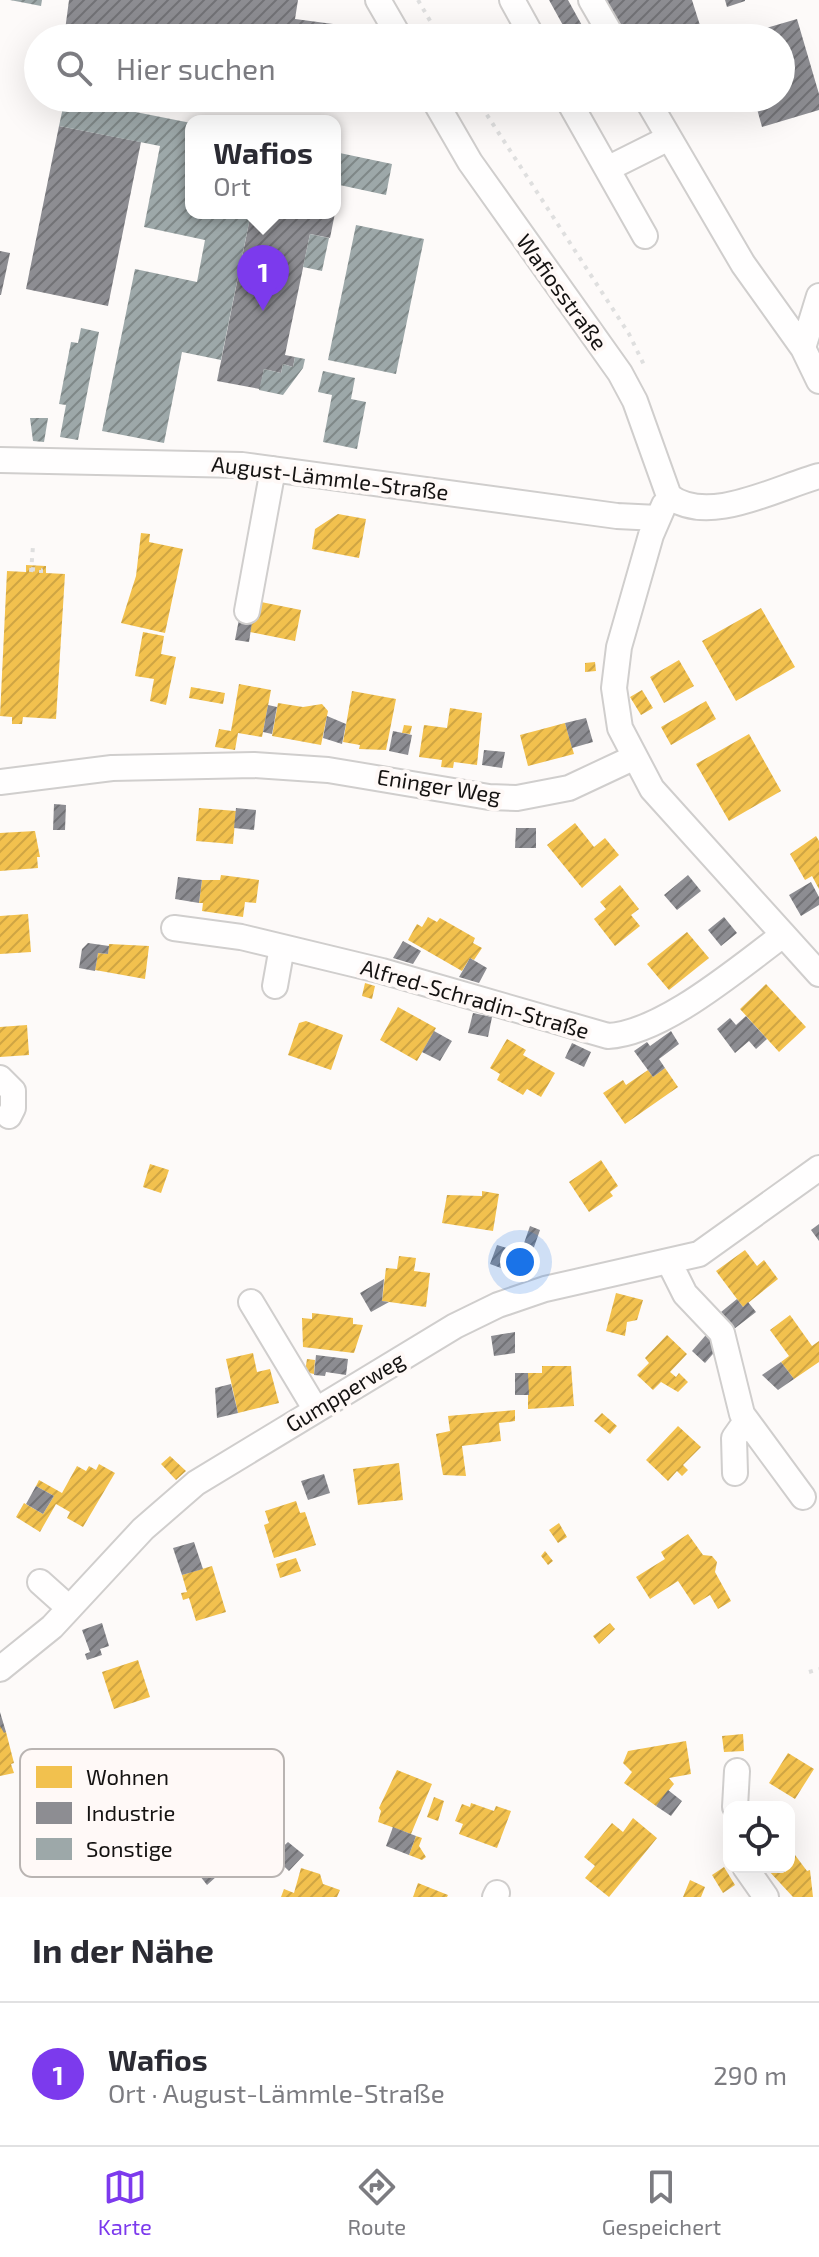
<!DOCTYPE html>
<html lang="de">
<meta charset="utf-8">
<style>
:root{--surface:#fff;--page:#f2f2f3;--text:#2b2b33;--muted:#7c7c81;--line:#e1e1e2;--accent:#7c3aed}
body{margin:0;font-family:"Exo 2",sans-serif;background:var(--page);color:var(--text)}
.controls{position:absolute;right:24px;bottom:24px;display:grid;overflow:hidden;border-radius:16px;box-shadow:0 8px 32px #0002}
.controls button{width:72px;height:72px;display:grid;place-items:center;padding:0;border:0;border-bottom:2px solid var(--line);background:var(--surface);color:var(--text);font:40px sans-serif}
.you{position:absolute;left:520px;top:1262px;width:28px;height:28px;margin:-20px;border:6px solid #fff;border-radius:50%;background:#1a73e8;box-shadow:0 0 0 12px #1a73e833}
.badge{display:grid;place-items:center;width:52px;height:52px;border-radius:50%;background:var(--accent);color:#fff;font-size:26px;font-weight:700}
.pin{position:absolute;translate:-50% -66px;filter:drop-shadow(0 2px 4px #0008)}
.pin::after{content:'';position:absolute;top:42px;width:28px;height:24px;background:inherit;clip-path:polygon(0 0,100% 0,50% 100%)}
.popup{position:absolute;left:185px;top:115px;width:156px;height:104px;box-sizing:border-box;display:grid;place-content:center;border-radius:16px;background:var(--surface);filter:drop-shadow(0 2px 6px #0005);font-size:26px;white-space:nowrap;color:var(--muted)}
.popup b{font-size:30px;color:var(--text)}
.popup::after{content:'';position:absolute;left:50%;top:100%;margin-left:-16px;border:16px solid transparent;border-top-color:var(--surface)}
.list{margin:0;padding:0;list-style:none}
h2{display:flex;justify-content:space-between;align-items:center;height:104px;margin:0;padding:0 32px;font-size:34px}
h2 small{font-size:26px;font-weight:400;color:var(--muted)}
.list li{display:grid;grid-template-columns:52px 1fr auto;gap:24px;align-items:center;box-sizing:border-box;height:144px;padding:0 32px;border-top:2px solid var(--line)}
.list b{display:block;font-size:30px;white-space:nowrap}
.list p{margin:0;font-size:26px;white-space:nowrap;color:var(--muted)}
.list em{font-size:26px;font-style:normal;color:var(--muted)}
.icon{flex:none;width:44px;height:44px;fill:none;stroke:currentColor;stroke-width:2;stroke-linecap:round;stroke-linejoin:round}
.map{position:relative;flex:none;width:819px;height:1897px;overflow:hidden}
.search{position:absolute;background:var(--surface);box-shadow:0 8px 32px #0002;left:24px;right:24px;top:24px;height:88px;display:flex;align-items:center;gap:20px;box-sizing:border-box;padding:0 28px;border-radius:44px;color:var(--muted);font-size:30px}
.sheet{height:248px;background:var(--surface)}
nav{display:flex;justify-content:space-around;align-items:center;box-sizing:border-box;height:112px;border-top:2px solid var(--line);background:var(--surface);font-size:22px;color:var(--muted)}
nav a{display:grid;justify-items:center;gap:4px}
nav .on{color:var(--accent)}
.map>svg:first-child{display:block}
.homes{fill:url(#homes-hatch)}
.industry{fill:url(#industry-hatch)}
.building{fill:url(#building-hatch)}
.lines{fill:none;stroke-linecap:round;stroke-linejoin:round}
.minor-casing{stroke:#d0cecd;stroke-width:28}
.path{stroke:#dfdfdf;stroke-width:4;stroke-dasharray:4 6;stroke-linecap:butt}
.minor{stroke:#fffefe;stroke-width:24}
.labels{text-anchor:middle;stroke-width:8;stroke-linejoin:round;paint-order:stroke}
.street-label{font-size:22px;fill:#151312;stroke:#fff9f7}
.key{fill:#fff9f7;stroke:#b9b4b2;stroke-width:2}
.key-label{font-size:22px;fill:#151312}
</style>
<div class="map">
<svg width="819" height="1897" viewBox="0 0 819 1897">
<defs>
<pattern id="homes-hatch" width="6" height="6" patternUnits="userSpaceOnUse" patternTransform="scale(2)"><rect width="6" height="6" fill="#f2c14e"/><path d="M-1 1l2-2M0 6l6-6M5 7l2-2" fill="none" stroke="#cfa543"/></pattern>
<pattern id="industry-hatch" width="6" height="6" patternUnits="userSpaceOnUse" patternTransform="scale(2)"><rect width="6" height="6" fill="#8d8d92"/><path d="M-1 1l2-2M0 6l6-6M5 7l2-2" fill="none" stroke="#727276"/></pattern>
<pattern id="building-hatch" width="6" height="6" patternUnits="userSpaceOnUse" patternTransform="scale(2)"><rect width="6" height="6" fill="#9da8a9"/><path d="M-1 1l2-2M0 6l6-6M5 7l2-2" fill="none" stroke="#7f8888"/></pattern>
</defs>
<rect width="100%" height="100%" fill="#fdfaf9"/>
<!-- homes -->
<path class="homes" d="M338,514L366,519L359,558L312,549L315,529Z
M141,533L150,534L149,542L183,549L165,633L121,623L136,576Z
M26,565L46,566V573L65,574L56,719L23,717L22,724H12V717L0,716L7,571L26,572Z
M256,601L301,610L295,641L250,632Z
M761,608L795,667L736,701L702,641Z
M143,632L164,636L161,654L176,657L166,705L150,701L154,679L135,676Z
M679,660L694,686L664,703L650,677Z
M595,662L596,671L585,672V663Z
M239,684L271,690L262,737L238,733L235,750L215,747L219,729L231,731Z
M191,687L225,693L223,704L189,698Z
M642,690L653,708L641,715L630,697Z
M352,691L396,699L386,750L359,749L360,745L343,742Z
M706,701L716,719L671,745L661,727Z
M278,703L303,707L322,704L328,711L321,745L272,736Z
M450,708L482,713L477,765L454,762L453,768L441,767L442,760L419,757L424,725L447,728Z
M565,723L574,754L528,766L520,735Z
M404,725L412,726L410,734L402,733Z
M749,734L781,791L729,821L696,764Z
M199,808L236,811L233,844L196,841Z
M575,823L594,847L605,838L619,855L582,888L547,845Z
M35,831L40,857H37L38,868L0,871V833Z
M816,836L819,841V889L812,876L805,880L790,854Z
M221,875L259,880L256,903L245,902L243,917L202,911L203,903H199L202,880H220Z
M620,885L639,909L631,915L640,926L615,946L594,919L606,909L600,902Z
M28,914L31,952L0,954V916Z
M428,917L437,922L440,918L475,938L473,943L482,948L474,960L470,958L462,971L408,940L417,924L422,927Z
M687,932L709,958L669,990L647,964Z
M109,944L149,946L145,979L95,970L98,953L108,954Z
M365,983L375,986L372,999L362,996Z
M766,984L806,1027L779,1052L740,1009Z
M398,1007L436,1028L417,1061L380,1040Z
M306,1021L343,1035L331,1070L288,1055L299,1023Z
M27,1025L29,1055L0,1057V1027Z
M507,1039L526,1050L523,1055L555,1073L541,1097L527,1089L523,1095L497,1080L500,1074L490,1068Z
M665,1068L678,1087L625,1124L603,1093L623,1080L626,1085L648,1070L653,1077Z
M601,1160L618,1186L610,1192L613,1196L589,1212L569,1182Z
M150,1164L169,1170L161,1193L143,1187Z
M482,1191L499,1194L493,1231L442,1223L447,1195L482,1196Z
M745,1250L757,1266L764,1260L778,1279L743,1307L716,1271Z
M399,1256L416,1258L414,1271L430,1273L426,1307L382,1301L386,1268L397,1269Z
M616,1293L643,1300L637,1320L627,1322L625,1336L606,1331Z
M312,1313L353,1318V1324L363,1325L354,1353L303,1347L302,1318L312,1319Z
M790,1315L812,1346L819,1341V1362L794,1379L781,1362L789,1356L770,1330Z
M667,1335L687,1354L670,1372L676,1377L679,1373L688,1382L678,1392L661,1382L653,1390L637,1375L649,1363L645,1358Z
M253,1353L257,1372L270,1369L279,1403L238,1413L226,1359Z
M307,1359L315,1360L314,1374L305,1372Z
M542,1366H571L574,1406L528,1409V1373H542Z
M515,1410V1421L499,1423L501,1441L462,1446L466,1476L443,1475L436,1434L450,1431L448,1416Z
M602,1413L617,1426L610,1434L594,1421Z
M678,1426L701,1447L683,1465L688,1470L682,1476L677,1471L668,1481L646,1460Z
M170,1456L186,1471L176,1480L161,1464Z
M399,1463L403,1500L358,1505L353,1469Z
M99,1464L115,1473L83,1527L67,1518L70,1512L56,1504L40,1532L16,1517L24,1503L43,1514L54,1496L36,1486L39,1480L62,1493L77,1466L86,1471L89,1466L96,1470Z
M296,1501L300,1513L305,1512L316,1545L274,1558L264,1525L269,1523L265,1511Z
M559,1523L567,1537L558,1543L549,1530Z
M688,1534L703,1555L712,1556L717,1562L715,1572L731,1601L718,1609L710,1595L694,1605L678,1581L650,1599L636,1577L665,1559L661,1552Z
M545,1551L553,1561L548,1565L541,1556Z
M296,1558L301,1571L280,1578L276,1564Z
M212,1566L226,1612L196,1621L189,1598L183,1600L181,1593L187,1592L182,1575Z
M610,1623L615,1629L599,1644L593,1636Z
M138,1660L150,1697L114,1709L102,1672Z
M0,1723L6,1732L14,1763L11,1764L14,1773L0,1776Z
M743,1734L744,1751L724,1752L722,1736Z
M686,1741L691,1774L669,1778L674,1784L656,1806L624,1783L632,1772L623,1763L628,1751Z
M788,1753L814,1769L795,1799L769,1783Z
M397,1770L432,1784L411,1834L378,1822L381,1811L379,1808Z
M434,1797L444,1801L438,1821L427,1817Z
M471,1803L494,1811L496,1806L511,1811L497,1848L459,1834L463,1824L455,1821L462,1804L470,1807Z
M633,1818L657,1838L609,1897L585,1878L595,1866L584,1857L612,1823L623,1832Z
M416,1836L422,1838L419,1846L426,1857L422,1860L409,1855Z
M789,1847L807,1871L810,1870L813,1897H793L768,1870L789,1867Z
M724,1867L735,1885L723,1893L712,1875Z
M301,1868L320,1874L323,1884L340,1890L337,1897H281L284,1889L294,1893Z
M690,1880L705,1887L701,1897H683Z
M418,1883L448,1895L447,1897H413Z"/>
<!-- industry -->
<path class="industry" d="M69,0H298L295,19L356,27L354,38H64Z
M549,0H568L589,38H570Z
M605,0H692L704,38H627Z
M725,0H745V1L727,7Z
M797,19L819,94V110L762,127L754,98H781V38L735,37Z
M326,98H346L345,103Z
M59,126L141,142L108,306L26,289Z
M335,184L341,185L336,208H335Z
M251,213H335L330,238L310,234L285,355L295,357L293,367L283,364L281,373L264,369L260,389L217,381Z
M0,251L10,253L1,295H0Z
M240,614L253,616L249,642L235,640Z
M268,705L277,707L272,734L263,732Z
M327,716L346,724L342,744L323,738Z
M586,718L593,742L572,748L565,723Z
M393,731L412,735L408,755L389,751Z
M484,750L505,752L502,768L482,765Z
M54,804L66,805L65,830H53Z
M236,808L256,810L254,830L234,828Z
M516,828H536V848H515Z
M688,875L701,891L677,910L664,895Z
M178,877L202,880L199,903L175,899Z
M811,882L819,897V905L801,916L789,895Z
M724,917L737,933L721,946L708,930Z
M403,941L421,951L413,964L393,958Z
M88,943L109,946L108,954L98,953L95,971L79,968L82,949Z
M470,958L487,968L479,983L459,977Z
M473,1013L492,1017L488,1037L468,1033Z
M746,1016L767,1039L756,1049L749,1041L735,1053L717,1029L730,1018L736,1025Z
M434,1031L452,1041L440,1061L422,1052Z
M671,1031L679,1044L659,1059L665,1068L653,1077L634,1051L647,1042L650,1046Z
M572,1043L591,1052L584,1067L565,1058Z
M819,1224V1241L811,1230Z
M530,1226L540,1230L533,1250L523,1246Z
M497,1245L516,1251L509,1271L490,1264Z
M384,1279L382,1301L389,1302L371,1312L360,1293Z
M737,1299L743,1307L748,1302L756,1312L734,1329L721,1312Z
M515,1332V1353L494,1356L491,1336Z
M706,1335L719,1347L705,1363L692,1351Z
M316,1355L348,1359L346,1375L326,1372L325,1376L314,1375Z
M781,1362L794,1379L778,1390L762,1375Z
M515,1373H528L529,1395H515Z
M231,1384L238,1413L217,1418L215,1388Z
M324,1474L330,1493L308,1500L301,1481Z
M36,1486L54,1496L43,1514L26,1504Z
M194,1542L203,1569L182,1575L173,1548Z
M102,1623L109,1646L100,1649L102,1655L87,1660L85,1654L90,1652L82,1630Z
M0,1712L6,1732L4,1733L0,1726Z
M668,1790L682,1801L671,1816L656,1806Z
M393,1827L416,1836L409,1855L386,1846Z
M288,1842L304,1855L289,1871L273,1856Z
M209,1854L226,1868L207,1885L193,1867Z"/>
<!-- building -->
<path class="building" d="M10,0H42L41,6Z
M65,98L191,123V213H251L221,360L182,352L164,443L102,431L135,269L197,282L205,240L144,227L160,146L59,126Z
M335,152L392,164L386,195L335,184Z
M356,225L424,239L396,374L328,360Z
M310,234L329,238L322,271L303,267Z
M81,328L99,332L78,440L60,437L66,405L59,404L71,342L78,343Z
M295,357L305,359L303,368L283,395L259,390L264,369L281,373L283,364L293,367Z
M323,371L355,378L351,399L366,402L357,449L323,442L332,395L318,392Z
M30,418H48L44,442L33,441Z"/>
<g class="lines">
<!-- minor casing -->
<g class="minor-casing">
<path id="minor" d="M378,0L400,38
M512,0L533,38
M591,0L613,38
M433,98L470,162L620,373L635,401L669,496C708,526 776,488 819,476
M567,98L645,236
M646,98L743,264L803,348L819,381
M607,169L669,138
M803,348L819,296
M0,460L242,465L617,516L658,518
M664,505L651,535L619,647L614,688L620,728L652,789L819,974
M247,611L273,469
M0,782L112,768L254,765L328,770L489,797L517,798L569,788L633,758
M174,928L241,937L382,971L608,1036C663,1033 738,968 783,935
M275,986L282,947
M0,1078L13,1091V1108L9,1116
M669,1262L685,1294L722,1333L742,1414L803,1497
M251,1302L316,1410
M735,1473L734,1438L746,1421
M40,1582L69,1608
M0,1669L52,1627L143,1529L196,1483L455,1326L498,1305L545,1289L699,1254L819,1168
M735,1807L737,1771
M745,1867L766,1897
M495,1897L497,1893"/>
</g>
<!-- path -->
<path class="path" d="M418,0L440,38
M476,98L629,334L644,365
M31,569L41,570V573
M31,572L33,546
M809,1672L819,1669"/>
<!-- minor -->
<use href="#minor" class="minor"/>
</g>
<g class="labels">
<!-- street labels -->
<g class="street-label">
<text transform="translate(562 292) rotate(54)" y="8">Wafiosstraße</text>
<text transform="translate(330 478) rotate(7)" y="8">August-Lämmle-Straße</text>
<text transform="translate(439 786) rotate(9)" y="8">Eninger Weg</text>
<text transform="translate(475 999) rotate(16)" y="8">Alfred-Schradin-Straße</text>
<text transform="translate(345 1392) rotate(-31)" y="8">Gumpperweg</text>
</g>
</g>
<!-- legend -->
<rect x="20" y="1749" width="264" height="128" rx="12" class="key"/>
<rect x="36" y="1766" width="36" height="22" fill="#f2c14e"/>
<rect x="36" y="1802" width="36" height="22" fill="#8d8d92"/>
<rect x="36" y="1838" width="36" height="22" fill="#9da8a9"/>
<g class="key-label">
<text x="86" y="1785">Wohnen</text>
<text x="86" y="1821">Industrie</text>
<text x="86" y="1857">Sonstige</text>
</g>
</svg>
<div class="controls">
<button><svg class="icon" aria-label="locate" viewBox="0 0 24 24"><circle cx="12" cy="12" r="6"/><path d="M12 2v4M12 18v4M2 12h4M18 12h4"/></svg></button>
</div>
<div class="you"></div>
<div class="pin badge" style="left:263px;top:311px">1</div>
<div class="popup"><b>Wafios</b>Ort</div>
<div class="search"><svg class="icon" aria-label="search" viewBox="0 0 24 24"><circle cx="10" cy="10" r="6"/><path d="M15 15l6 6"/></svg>Hier suchen</div>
</div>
<section class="sheet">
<h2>In der Nähe<small></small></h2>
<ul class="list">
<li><span class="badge">1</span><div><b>Wafios</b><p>Ort · August-Lämmle-Straße</p></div><em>290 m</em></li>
</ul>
</section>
<nav>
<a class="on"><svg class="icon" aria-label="map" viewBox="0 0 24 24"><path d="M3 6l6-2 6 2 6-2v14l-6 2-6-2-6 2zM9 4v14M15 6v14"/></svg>Karte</a>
<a><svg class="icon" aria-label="directions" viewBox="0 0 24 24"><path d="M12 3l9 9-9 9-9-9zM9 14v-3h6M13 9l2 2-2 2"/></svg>Route</a>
<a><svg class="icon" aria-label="saved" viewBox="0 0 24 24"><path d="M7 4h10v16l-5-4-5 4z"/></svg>Gespeichert</a>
</nav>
